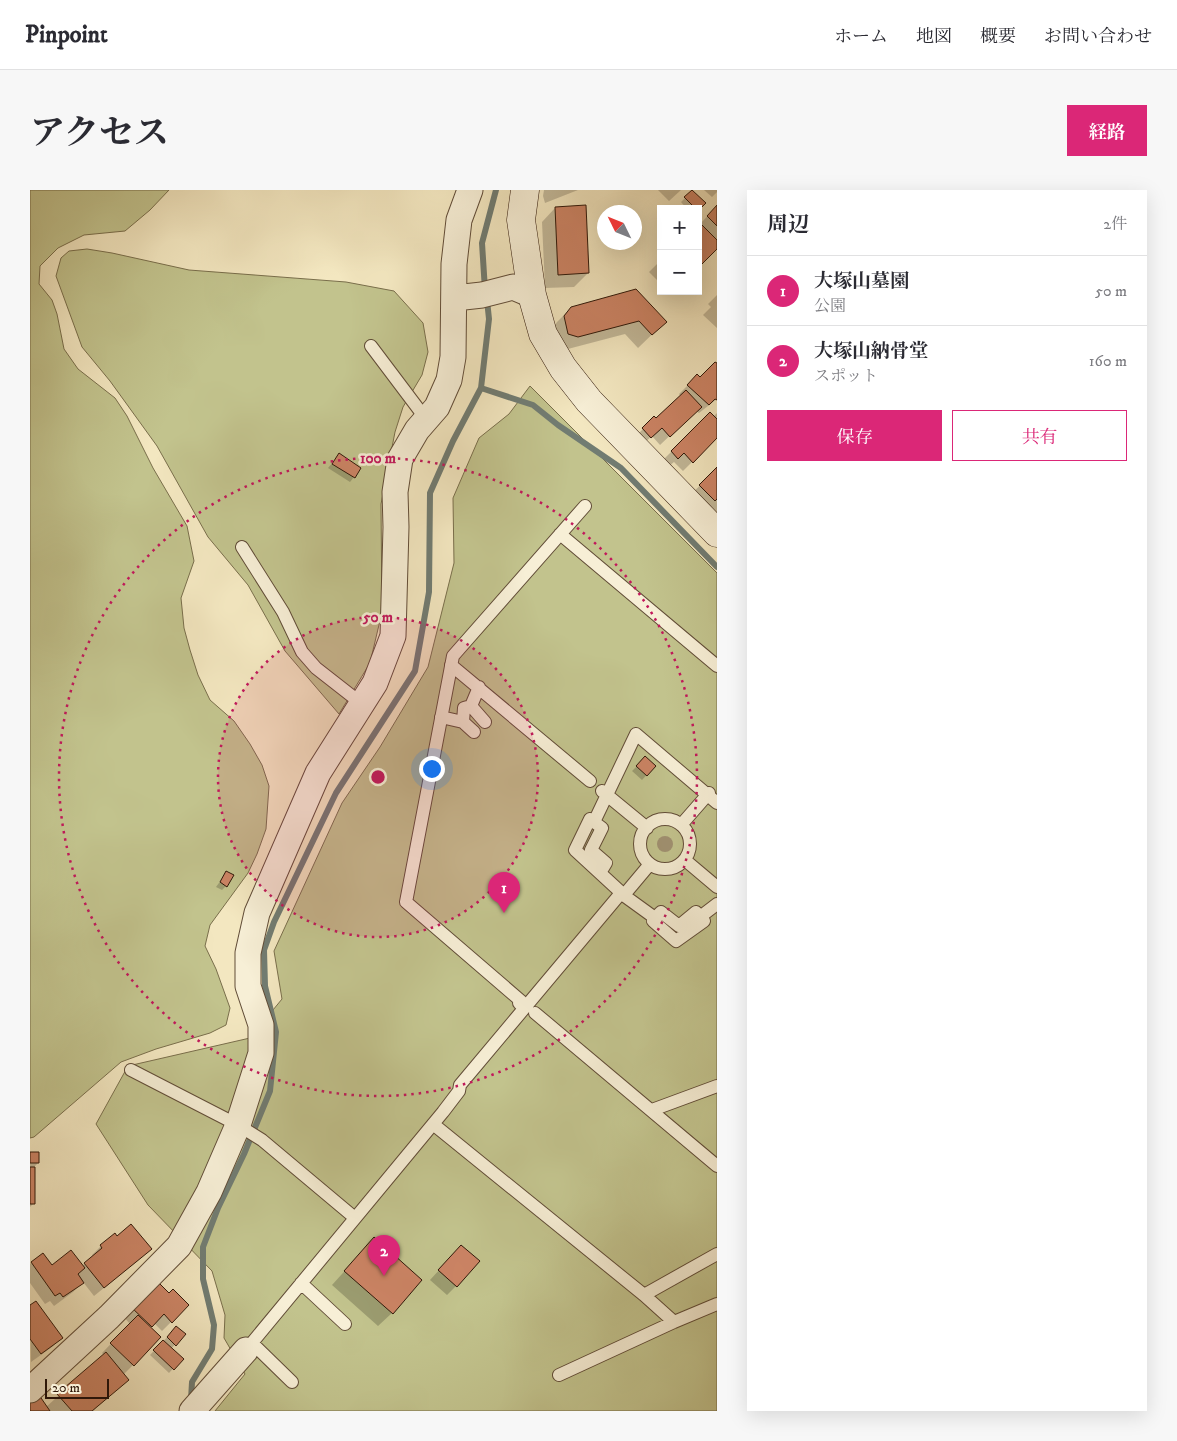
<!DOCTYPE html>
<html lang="ja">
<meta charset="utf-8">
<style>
:root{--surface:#fff;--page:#f7f7f7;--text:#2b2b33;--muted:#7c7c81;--line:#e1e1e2;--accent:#db2777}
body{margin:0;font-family:"IM FELL DW Pica","Noto Serif JP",serif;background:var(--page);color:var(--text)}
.controls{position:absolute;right:15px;top:15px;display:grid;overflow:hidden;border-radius:0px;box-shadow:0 5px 20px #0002}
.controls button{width:45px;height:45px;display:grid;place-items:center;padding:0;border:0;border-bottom:1px solid var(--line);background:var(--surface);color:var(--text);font:25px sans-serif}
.compass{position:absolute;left:567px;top:15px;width:45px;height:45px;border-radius:50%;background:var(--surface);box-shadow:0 5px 20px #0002;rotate:313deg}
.scale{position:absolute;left:15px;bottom:12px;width:64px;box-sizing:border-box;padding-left:5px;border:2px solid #301809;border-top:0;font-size:14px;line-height:18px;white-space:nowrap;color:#301809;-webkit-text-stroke:4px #f7efd6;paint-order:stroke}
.you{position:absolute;left:401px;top:578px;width:18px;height:18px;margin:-12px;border:4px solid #fff;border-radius:50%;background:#1a73e8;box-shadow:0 0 0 8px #1a73e833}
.badge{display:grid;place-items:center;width:32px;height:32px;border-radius:50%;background:var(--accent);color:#fff;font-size:16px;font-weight:700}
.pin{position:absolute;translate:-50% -41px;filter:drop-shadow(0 1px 2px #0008)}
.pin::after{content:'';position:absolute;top:26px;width:18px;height:15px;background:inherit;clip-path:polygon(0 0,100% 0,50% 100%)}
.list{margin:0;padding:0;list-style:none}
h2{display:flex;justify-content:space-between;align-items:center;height:65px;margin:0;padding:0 20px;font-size:21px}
h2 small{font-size:16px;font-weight:400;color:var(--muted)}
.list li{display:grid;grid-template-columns:32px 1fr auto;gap:15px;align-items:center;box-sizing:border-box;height:70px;padding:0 20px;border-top:1px solid var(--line)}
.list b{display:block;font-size:19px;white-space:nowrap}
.list p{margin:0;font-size:16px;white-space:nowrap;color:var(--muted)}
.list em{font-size:16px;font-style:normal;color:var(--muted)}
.actions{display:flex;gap:10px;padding:15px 20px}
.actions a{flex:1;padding:11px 0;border:1px solid var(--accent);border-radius:0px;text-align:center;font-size:18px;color:var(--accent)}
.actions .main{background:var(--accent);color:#fff}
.map{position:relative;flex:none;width:687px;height:1221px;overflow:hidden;border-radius:0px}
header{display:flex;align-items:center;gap:30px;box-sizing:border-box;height:70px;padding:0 25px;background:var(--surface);border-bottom:1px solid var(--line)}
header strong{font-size:24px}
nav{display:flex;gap:28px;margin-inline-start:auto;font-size:18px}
.intro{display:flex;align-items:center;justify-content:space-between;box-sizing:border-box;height:120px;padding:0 30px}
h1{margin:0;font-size:35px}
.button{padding:12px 22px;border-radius:0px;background:var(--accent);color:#fff;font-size:18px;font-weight:700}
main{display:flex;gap:30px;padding:0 30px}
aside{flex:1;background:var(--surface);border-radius:0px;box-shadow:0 5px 20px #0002}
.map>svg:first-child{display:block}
.green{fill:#c2c38d;stroke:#796e4b}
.shadow{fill:#0003}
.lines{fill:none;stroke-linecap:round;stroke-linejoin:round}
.stream{stroke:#717c72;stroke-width:6}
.building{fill:#cc8465;stroke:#301809}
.lane-casing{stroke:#614c37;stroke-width:14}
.street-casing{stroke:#614c37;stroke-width:27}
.secondary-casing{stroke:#301809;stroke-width:29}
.lane{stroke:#f7efd6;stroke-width:12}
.street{stroke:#f7efd6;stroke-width:25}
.secondary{stroke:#f7efd6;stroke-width:28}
.tree{fill:#a09171}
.ring{fill:none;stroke:#c2185b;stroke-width:2.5;stroke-dasharray:2.5 5}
.centre{fill:#c2185b;stroke:#f7efd6;stroke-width:2.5}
.ring-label{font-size:15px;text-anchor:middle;font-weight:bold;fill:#c2185b;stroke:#f7efd6;stroke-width:5;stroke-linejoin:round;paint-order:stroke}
</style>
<header>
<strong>Pinpoint</strong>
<nav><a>ホーム</a><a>地図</a><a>概要</a><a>お問い合わせ</a></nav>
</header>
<div class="intro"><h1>アクセス</h1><a class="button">経路</a></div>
<main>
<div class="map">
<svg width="687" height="1221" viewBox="0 0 687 1221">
<rect width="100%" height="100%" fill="#f3e7c0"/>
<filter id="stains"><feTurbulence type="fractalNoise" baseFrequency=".004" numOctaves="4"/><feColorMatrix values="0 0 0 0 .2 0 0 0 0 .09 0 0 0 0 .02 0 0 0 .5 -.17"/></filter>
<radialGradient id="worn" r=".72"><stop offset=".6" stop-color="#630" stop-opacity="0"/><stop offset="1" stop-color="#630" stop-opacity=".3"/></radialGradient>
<!-- green -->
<path class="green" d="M0,0H139L120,20L95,41L54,45L28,58L10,76L9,94L22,110L27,124L34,159L48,179L85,208L97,226L123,278L157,336L164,371L151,408L154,438L160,460L168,485L180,510L204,531L220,554L232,575L239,596L236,639L227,664L218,683L180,735L175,756L186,779L200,818L196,835L180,843L126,859L91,872L4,947L0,948Z
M57,59L82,63L159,80L316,92L364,101L393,133L398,162L392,185L373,217L365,242L351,314L352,422L340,473L309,524L255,461L218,395L178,347L127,256L80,191L52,157L26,86L31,68L39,61Z
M500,196L687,383V1221H185L215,1184L194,1148L195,1125L182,1081L118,1015L66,934L98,876L220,848L252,809L244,761L312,613L350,557L398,477L424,373L423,308L449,248L479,224Z"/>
<!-- shadow -->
<path class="shadow" d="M514,0H548L515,13L513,6Z
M628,0H651L639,11Z
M674,0H687V2L682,7Z
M662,1L668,19H657L651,12Z
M687,16V58L670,34Z
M525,18L558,83L544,97L515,98L512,32Z
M631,70V94L619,82Z
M687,105V138L673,125L681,117L678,114Z
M541,118L635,132L608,158L595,144L534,160L521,141L527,132Z
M687,175V209L669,223L666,221L630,255L622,246L611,256L604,248L624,228L626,230L651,207L649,204L667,186L670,189Z
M680,223L683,227L687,223V247L653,281L644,272L638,277L632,271Z
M309,265L324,287L320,292L298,278Z
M687,279V322L685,323L656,309Z
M615,568L625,576L612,590L602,581Z
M197,682L196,696L192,700L186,697Z
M0,963L8,973L2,979L4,1013L0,1017Z
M85,1045L111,1068L64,1106L53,1092L43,1102L24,1116L20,1111L15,1114L0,1093V1074L1,1073L21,1077L52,1076L63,1067L62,1065L71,1056Z
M331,1063L362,1123L348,1136L302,1095Z
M422,1066L426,1096L417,1105L400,1090Z
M126,1092L141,1132L132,1141L124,1133L119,1138L103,1175L93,1185L97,1190L63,1221H0V1212L16,1217L74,1165L72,1163L100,1134L93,1126Z
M0,1117L31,1148L22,1157L1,1172Z
M142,1142L154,1144L141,1159L152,1169L139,1183L120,1165Z"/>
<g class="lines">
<!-- stream -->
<path class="stream" d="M455,100L452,53L466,0
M451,198L503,215L528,235L591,278L687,377
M161,1210L162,1192L182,1159L184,1135L173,1089V1057L188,1018L214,964L240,901L246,842L235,796L234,760L244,732L306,603L385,481L399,402L400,303L423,251L451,198L459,129L457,110"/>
</g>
<!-- building -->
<path class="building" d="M662,0L676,13L668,21V19H666L654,7Z
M556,15L559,83L528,85L525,17Z
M687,15V36L677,26Z
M668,31L687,50V59L668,78Z
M606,99L637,132L622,145L609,131L548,147L538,144L534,126L541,117Z
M685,172L687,173V210L685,209L679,215L657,195L667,184L670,187Z
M656,200L672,217L640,247L632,238L621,248L612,238L624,226L626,228Z
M680,222L687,229V248L663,273L654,263L648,269L641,261Z
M309,263L331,278L325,288L302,274Z
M687,277V309L685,311L669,295Z
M615,566L626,576L617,586L606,576Z
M196,681L204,685L197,697L190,692Z
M0,962H9V973H0Z
M0,977H5V1014H0Z
M101,1034L122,1059L74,1098L54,1073L72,1058L70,1055L85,1043L87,1046Z
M344,1047L392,1090L363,1124L314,1081Z
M431,1055L450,1071L427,1097L408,1080Z
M41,1060L55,1078L48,1084L54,1093L33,1107L30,1103L25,1106L1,1072L13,1063L22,1075Z
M126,1090L139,1103L143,1099L159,1115L142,1133L134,1124L122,1137L101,1117Z
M6,1111L33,1148L11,1164L0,1149V1115Z
M108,1125L131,1147L104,1176L80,1153Z
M146,1136L156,1144L146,1156L137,1147Z
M133,1150L154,1169L144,1180L123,1160Z
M76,1162L99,1190L62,1221H42L27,1204Z
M9,1205L20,1221H0V1211Z"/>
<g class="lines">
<!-- lane casing -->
<g class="lane-casing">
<path id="lane" d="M341,156L396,229
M530,344L687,476
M212,357L253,422L272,462L286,478L332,514
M421,475L560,591
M441,516L455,532
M411,527L433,532L434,518L441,516L449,497
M433,532L444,542
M572,601L617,638
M687,613L606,544L564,632L560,629L545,660L596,707L625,728L623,731L646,751L674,731L670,727L687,714
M610 654a25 25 0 1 1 50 0a25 25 0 1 1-50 0Z
M564,632L572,638L561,660L576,673L570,683
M651,635L679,603
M655,670L687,697
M594,705L620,674
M625,728L631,722L649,736L666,722L670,727
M494,818L489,813L491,811L376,712L423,466L555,316
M505,823L687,976
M101,880L208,935L232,950L325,1028
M622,920L687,896
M403,934L614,1105L644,1132
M271,1093L315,1134
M614,1105L687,1064
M222,1153L262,1192
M216,1160L413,922L429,901L430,895L591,703
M529,1185L644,1132L687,1114"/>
</g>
<!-- street casing -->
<g class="street-casing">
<path id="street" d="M425,108L452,105L483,97L502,105
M0,1200L79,1127L149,1056L179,1002L208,935L231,863V835L218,796V763L227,723L288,583L345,493L363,446L366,337L365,302L370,269L387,240L407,217L419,190L423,167L424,74L429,30L440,0
M162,1221L216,1160"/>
</g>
<!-- secondary casing -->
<g class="secondary-casing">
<path id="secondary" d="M495,0L491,30L502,105L513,144L533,178L559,211L687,343"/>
</g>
<!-- lane -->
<use href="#lane" class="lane"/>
<!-- street -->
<use href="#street" class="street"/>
<!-- secondary -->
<use href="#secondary" class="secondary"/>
</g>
<!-- trees -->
<circle class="tree" cx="635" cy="654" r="8"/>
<!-- distance rings -->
<circle cx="348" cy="587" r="160" fill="#c2185b" fill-opacity=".12"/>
<g class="ring">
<circle cx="348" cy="587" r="160"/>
<circle cx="348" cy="587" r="319"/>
</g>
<circle cx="348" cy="587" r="8" class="centre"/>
<g class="ring-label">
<text x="348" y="273">100 m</text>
<text x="348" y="432">50 m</text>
</g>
<rect width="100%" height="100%" filter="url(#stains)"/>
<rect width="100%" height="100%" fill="url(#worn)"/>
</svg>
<div class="controls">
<button>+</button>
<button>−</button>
</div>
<svg class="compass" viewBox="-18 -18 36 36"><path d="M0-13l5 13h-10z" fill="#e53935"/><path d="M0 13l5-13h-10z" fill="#7c7c81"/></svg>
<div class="scale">20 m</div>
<div class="you"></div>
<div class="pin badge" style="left:474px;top:723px">1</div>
<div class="pin badge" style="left:354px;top:1086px">2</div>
</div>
<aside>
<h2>周辺<small>2件</small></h2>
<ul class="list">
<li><span class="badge">1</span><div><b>大塚山墓園</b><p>公園</p></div><em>50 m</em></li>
<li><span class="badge">2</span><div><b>大塚山納骨堂</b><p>スポット</p></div><em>160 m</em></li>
</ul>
<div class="actions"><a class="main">保存</a><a>共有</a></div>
</aside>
</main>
